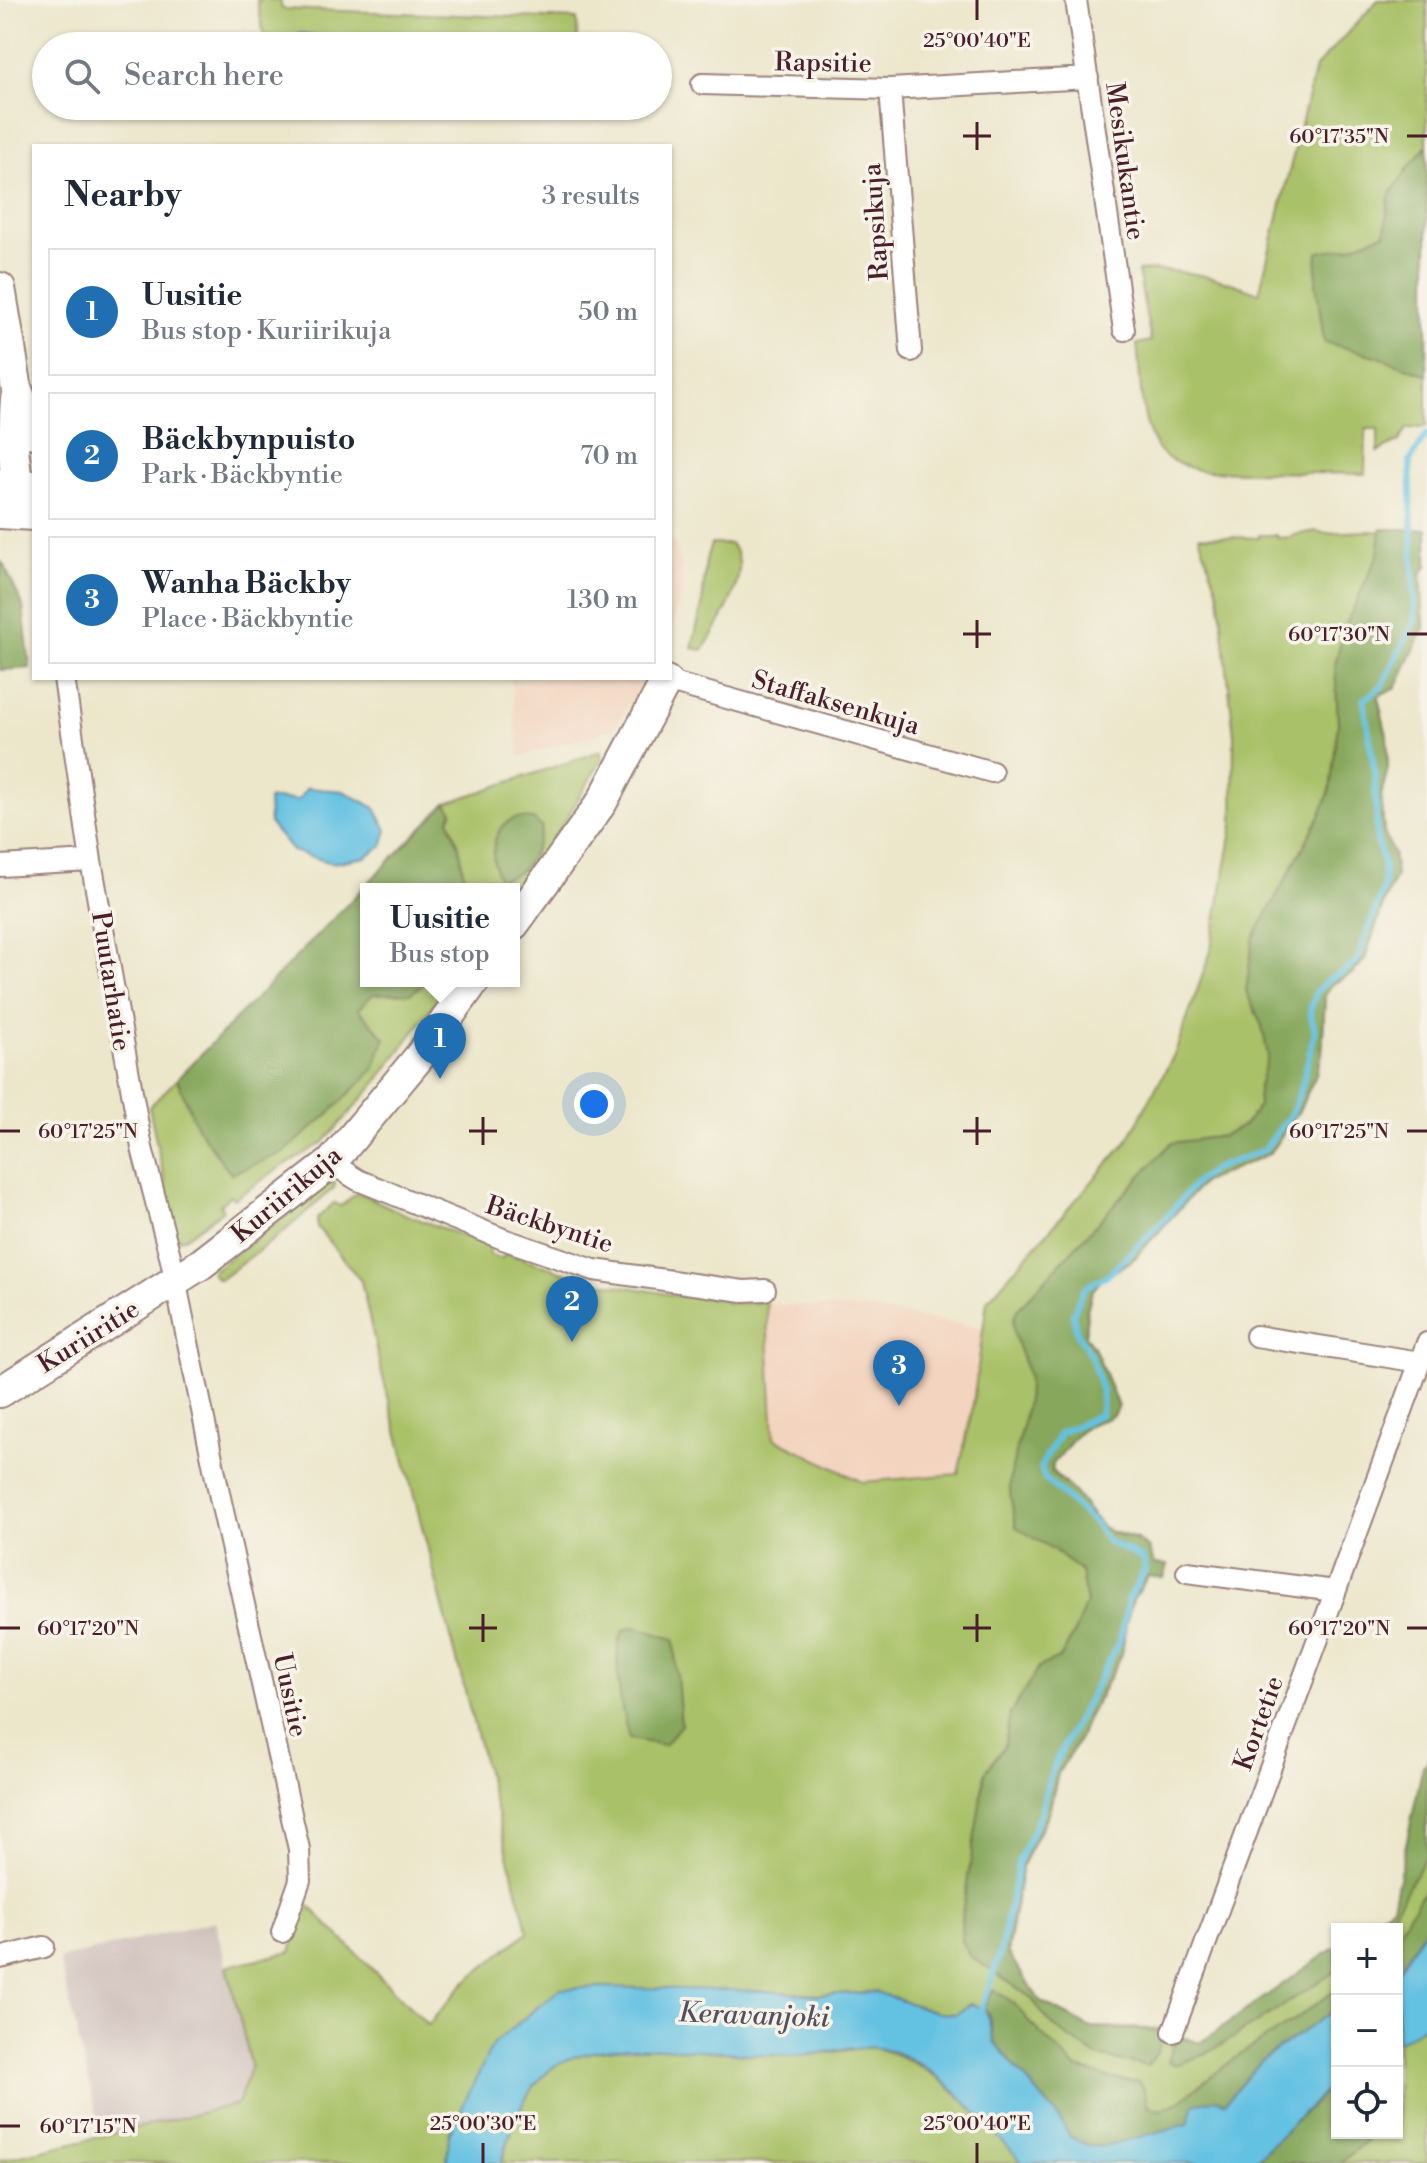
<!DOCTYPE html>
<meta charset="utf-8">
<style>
:root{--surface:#fff;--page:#f2f2f3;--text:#1f2937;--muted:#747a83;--line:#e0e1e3;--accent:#1f6fb2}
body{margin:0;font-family:"Libre Bodoni",serif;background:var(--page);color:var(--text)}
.controls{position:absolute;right:24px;bottom:24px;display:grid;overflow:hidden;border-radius:0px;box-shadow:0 2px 6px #0004}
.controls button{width:72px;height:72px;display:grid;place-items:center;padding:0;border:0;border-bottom:2px solid var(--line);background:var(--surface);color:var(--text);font:40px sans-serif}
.you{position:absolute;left:594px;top:1104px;width:28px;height:28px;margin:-20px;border:6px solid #fff;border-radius:50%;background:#1a73e8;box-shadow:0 0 0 12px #1a73e833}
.badge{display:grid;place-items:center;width:52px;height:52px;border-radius:50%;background:var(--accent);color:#fff;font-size:26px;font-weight:700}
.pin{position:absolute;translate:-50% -66px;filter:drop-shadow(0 2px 4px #0008)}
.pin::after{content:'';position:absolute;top:42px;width:28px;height:24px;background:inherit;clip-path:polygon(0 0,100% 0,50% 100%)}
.popup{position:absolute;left:360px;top:883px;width:160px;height:104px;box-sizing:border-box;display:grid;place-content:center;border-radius:0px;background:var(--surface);filter:drop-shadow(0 2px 6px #0005);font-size:26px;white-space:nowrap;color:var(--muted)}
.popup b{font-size:30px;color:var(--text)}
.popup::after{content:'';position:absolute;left:50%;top:100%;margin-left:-16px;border:16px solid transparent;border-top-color:var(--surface)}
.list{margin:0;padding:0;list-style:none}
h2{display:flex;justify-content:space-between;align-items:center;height:104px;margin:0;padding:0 32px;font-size:34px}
h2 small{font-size:26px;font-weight:400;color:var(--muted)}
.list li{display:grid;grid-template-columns:52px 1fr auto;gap:24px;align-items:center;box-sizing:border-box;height:128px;margin:0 16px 16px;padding:0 16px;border:2px solid var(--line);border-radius:0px}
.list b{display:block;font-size:30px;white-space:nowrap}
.list p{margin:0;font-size:26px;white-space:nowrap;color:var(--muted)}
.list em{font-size:26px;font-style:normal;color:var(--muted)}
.icon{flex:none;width:44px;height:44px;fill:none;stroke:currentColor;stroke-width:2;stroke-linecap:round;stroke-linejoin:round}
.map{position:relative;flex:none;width:1427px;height:2163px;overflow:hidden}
.search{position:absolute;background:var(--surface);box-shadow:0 2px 6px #0004;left:32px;top:32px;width:640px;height:88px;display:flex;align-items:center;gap:20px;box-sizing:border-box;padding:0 28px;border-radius:44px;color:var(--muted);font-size:30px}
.panel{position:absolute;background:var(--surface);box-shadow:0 2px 6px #0004;left:32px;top:144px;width:640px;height:536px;border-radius:0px}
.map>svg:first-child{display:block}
.built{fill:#f3d4bf}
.industrial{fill:#cfc0bb}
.green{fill:#a9c167;stroke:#7a7049;stroke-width:2}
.forest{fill:#86a75c;stroke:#686344;stroke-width:2}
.water{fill:#64c1e2;stroke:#577086;stroke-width:2}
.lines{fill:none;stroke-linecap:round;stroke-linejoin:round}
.stream{stroke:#64c1e2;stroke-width:6}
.street-casing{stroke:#9b827b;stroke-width:24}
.secondary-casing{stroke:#9b827b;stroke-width:34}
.primary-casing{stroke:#9b827b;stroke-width:36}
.street{stroke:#fff;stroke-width:20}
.secondary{stroke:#fff;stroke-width:30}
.primary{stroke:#fff;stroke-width:32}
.ticks{fill:none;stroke:#4a1f2b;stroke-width:3}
.labels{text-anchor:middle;stroke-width:7;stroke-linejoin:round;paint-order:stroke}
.street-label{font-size:26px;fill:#4a1f2b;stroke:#f7f3e8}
.water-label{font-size:28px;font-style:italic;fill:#525062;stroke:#f7f3e8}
.ticks-label{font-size:20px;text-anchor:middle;fill:#4a1f2b;stroke:#f7f3e8;stroke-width:7;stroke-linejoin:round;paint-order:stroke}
</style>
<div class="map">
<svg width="1427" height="2163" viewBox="0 0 1427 2163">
<rect width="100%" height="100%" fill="#f7f3e8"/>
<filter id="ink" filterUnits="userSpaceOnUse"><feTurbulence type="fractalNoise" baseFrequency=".0125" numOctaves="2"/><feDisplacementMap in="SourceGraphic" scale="16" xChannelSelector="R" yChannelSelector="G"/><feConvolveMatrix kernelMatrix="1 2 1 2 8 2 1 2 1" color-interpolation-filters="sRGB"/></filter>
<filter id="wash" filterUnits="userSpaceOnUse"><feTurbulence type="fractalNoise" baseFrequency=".006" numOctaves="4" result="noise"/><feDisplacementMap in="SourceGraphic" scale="32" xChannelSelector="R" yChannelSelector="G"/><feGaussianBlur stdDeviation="1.8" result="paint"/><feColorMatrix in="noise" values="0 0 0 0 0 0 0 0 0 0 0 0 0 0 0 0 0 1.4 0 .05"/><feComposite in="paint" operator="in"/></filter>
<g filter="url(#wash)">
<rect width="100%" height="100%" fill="#ece6cb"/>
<!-- built -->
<path class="built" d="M670,541H674L681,565L682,590L670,637Z
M511,678H645L613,729L519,757Z
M766,1304L873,1310L983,1328L972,1411L958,1474L862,1482L774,1438Z"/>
<!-- industrial -->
<path class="industrial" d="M215,1921L251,2065L238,2104L102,2136L59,1959Z"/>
<!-- green -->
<path class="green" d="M257,0H280L282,9L577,19L578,46H266Z
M1378,0H1427V426L1407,429L1399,441L1378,452V429H1366L1365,474L1201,471C1187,467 1166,461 1157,448C1139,420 1141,376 1137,344L1151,341L1138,271C1180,267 1221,278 1259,293L1315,68Z
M1317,531L1322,533L1370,531L1427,534V566L1421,574L1424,629L1395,689L1383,693L1378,698L1387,736L1388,768L1381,796L1384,833L1393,853L1396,876L1385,899L1365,959L1353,973L1332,984L1325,995L1322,1054L1316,1075L1298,1112L1269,1154L1203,1182L1134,1259L1101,1280L1092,1291L1087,1310L1085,1336L1095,1349L1118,1407C1112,1421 1103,1418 1091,1424C1077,1431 1064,1452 1053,1463L1052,1471L1073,1491L1101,1526L1110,1531L1137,1539L1150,1549L1148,1576L1133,1599L1126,1623L1122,1654L1087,1719L1080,1738L1058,1773L1049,1811L1022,1865L1007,1952L1040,2001L1089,2027L1159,2029L1200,2043L1337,1946V2004L1173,2115L1018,2059L985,2010L970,2004L956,2014L939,2013L875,1992L818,1995L765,1991H713L540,2004L519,2023L449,2134L447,2163H0V2160L238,2104L251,2065L227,1966L291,1952L306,1903L428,2025L465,1982L528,1932L380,1366L361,1281L317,1227V1218L334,1203L341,1206L358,1192L402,1213L489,1246L490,1255L502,1259L504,1255L510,1254L587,1280L680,1296L721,1298L727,1303H758L766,1297L774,1438L862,1482L958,1474L972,1411L987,1301L1126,1143L1175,1053L1210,954L1233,825L1234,735L1219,594L1199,536L1259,538V535H1277L1278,538L1292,537V535Z
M711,544H730C757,568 717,627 703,650L692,648L702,606L706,560Z
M601,751L602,759L542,859L514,896V889H459L465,884L459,846L449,819L447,803Z
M427,981H451L377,1082L324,1142L278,1169L234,1199L230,1195L220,1205L223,1210L186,1237L177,1240L149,1107L177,1079L197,1127L283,1153L332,1111L373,1070L358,1009L373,994L411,993Z
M330,1182L335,1183L334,1188L286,1230L221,1279H217L211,1272Z
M1427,1762V1912L1397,1956V1929H1361L1393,1906L1423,1766Z
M1427,2023V2163H1253L1337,2079V2133H1397V2043Z
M871,2047C936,2061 980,2116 1023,2163H502C512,2128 522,2091 552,2068C603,2030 730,2057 793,2056C819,2055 845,2050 871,2047Z"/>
<!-- forest -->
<path class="forest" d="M1427,145V375L1379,357L1324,342L1316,282L1318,252L1350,247L1385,233L1389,196L1408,168Z
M1381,529H1427V566L1421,574L1424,629L1395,689L1383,693L1378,698L1387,736L1388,768L1381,796L1384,833L1393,853L1396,876L1385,899L1365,959L1353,973L1332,984L1325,995L1322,1054L1316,1075L1298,1112L1269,1154L1203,1182L1134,1259L1101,1280L1092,1291L1087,1310L1085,1336L1095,1349L1118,1407C1112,1421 1103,1418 1091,1424C1077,1431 1064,1452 1053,1464L1052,1471C1057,1480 1067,1485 1074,1492C1084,1503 1091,1518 1102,1527C1123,1544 1145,1529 1154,1564L1168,1565L1164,1578L1148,1576L1133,1599L1126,1623L1122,1654L1087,1719L1080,1738L1058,1773L1049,1811L1022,1865L1007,1952L1040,2001L1088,2027L1164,2031L1157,2053L1147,2066L1097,2056L1054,2027L1030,1997L970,1956L962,1942L961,1920L985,1773L1005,1744L1010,1714L1039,1667L1061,1657L1074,1633L1086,1603L1081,1572L1054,1550L1016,1527C1014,1513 1009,1497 1010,1484C1013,1449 1029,1416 1028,1381C1027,1357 1005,1333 1017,1310L1171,1143L1223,1136L1245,1125L1259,1105L1258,1089L1268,1056L1262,1026L1246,991L1253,939L1320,816L1330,790L1338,724L1335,665L1344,629L1378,554Z
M0,561L4,565L23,606L30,668L0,670Z
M446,803L453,811L449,820L459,846L465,885L459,889H366V981H427L411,993L373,994L358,1009L385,1038L373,1070L332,1111L283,1153L231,1174L197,1127L177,1079Z
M517,818L533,819L542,827C536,852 528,875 499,879C489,859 491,824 517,818Z
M636,1627L674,1639L681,1725L664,1745L629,1739C622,1715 612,1660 621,1636C623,1629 629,1628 636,1627Z
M1427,1762V1854L1391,1918L1381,1929H1361L1393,1906L1423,1766Z
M1427,1885V1926L1397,1973V1934Z
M1337,1946V1969L1330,1975L1225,2043L1203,2055L1176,2065L1167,2061L1178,2036L1200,2043Z
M993,1989L1014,2003L1030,2023L1075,2067L1113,2079L1138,2081L1144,2088L1148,2106L1161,2110L1177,2103L1239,2055L1293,2021L1337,1989V2008L1261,2061L1225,2103L1188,2124L1102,2147L1089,2146L1070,2137L1058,2117L995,2043L988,2013L984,2009Z
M1331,2086L1337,2093V2133L1373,2134L1341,2163H1253Z"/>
<!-- water -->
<path class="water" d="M303,33C334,44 363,45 396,43C411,42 425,39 440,40L441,45L316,46L298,34Z
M307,788L343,791L375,808L387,830L382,846L365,857L332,863L292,851L269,823L268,799L298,800Z
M1427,1926V2023L1397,2043V1973Z
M601,1987L765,1991L818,1995L875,1992L939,2013L956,2014L971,2004L985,2009L995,2043L1058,2117L1070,2137L1089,2146L1102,2147L1188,2124L1194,2104L1217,2099L1225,2103L1261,2061L1337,2008V2079L1253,2163H1023C983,2124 949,2073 895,2052C863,2040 826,2055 793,2056C730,2057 603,2030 552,2068C523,2091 510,2128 502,2163H447L449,2134L493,2044L560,1989Z"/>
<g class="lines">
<!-- stream -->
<path class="stream" d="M979,2015L1000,1954L1019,1860L1041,1813L1047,1786L1057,1759L1120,1640L1128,1601L1145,1570L1143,1559L1107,1541L1095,1524L1045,1479L1041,1467L1060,1433L1101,1414L1102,1391L1091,1356L1077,1333L1073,1314L1084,1288L1109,1274L1165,1219L1197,1181L1216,1168L1264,1150L1293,1111L1302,1086L1315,1031L1310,1012L1316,992L1328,980L1344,972L1357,961L1384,886V865L1377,840L1375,776L1364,700L1383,685L1415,620L1410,461L1427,434"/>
</g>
</g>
<g filter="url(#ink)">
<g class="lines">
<!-- street casing -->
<g class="street-casing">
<path id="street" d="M1076,0L1124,330
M702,84L890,89L1088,78
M890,89L911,351
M64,678L91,861L142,1148L171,1260L221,1502L299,1849L300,1880L282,1932
M666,681L992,772
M0,866L91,861
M331,1163L358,1180L503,1239L594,1270L743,1291L765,1290
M1256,1336L1420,1362
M1187,1572L1335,1591
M0,1958L44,1947
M1173,2032L1427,1343"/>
</g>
<!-- secondary casing -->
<g class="secondary-casing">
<path id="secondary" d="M0,288L17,390L34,433
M16,399L13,447L20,511
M514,924L602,802L666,681
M0,1392L201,1264L331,1163L420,1056L474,981"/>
</g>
<!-- primary casing -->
<g class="primary-casing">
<path id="primary" d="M0,485L34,487
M0,512L34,514"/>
</g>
<!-- street -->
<use href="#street" class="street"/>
<!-- secondary -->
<use href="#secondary" class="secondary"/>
<!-- primary -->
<use href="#primary" class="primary"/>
</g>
</g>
<!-- ticks -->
<path class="ticks" d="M977,0V20M977,122V150M963,136H991M1407,136H1427M977,620V648M963,634H991M1407,634H1427M483,1117V1145M977,1117V1145M0,1131H20M469,1131H497M963,1131H991M1407,1131H1427M483,1614V1642M977,1614V1642M0,1628H20M469,1628H497M963,1628H991M1407,1628H1427M0,2126H20M483,2143V2163M977,2143V2163"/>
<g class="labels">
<!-- street labels -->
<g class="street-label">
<text transform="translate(823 62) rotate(1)" y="9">Rapsitie</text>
<text transform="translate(1126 161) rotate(82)" y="9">Mesikukantie</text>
<text transform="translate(875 222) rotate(-94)" y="9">Rapsikuja</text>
<text transform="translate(836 702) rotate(16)" y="9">Staffaksenkuja</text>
<text transform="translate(112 981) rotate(81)" y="9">Puutarhatie</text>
<text transform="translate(286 1194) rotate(-40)" y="9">Kuriirikuja</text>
<text transform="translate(550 1224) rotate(18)" y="9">Bäckbyntie</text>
<text transform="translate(88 1336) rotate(-32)" y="9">Kuriiritie</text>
<text transform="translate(291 1695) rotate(78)" y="9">Uusitie</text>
<text transform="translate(1258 1723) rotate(-70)" y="9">Kortetie</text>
</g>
<!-- water labels -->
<g class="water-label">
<text transform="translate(754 2014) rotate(2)" y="10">Keravanjoki</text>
</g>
</g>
<g class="ticks-label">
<text x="977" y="47">25°00'40"E</text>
<text x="1339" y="143">60°17'35"N</text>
<text x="1339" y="641">60°17'30"N</text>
<text x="88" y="1138">60°17'25"N</text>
<text x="1339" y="1138">60°17'25"N</text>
<text x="88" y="1635">60°17'20"N</text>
<text x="1339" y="1635">60°17'20"N</text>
<text x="483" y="2130">25°00'30"E</text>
<text x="977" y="2130">25°00'40"E</text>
<text x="88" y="2133">60°17'15"N</text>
</g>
</svg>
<div class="controls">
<button>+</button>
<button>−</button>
<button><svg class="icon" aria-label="locate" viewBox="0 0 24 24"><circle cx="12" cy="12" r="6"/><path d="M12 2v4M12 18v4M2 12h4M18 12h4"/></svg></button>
</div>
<div class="you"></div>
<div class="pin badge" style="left:440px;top:1079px">1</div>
<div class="popup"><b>Uusitie</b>Bus stop</div>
<div class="pin badge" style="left:572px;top:1342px">2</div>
<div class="pin badge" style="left:899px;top:1406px">3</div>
<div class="search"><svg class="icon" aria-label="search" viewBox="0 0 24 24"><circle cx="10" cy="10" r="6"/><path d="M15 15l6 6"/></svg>Search here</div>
<section class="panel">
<h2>Nearby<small>3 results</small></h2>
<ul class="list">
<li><span class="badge">1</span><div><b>Uusitie</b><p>Bus stop · Kuriirikuja</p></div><em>50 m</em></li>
<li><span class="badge">2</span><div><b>Bäckbynpuisto</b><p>Park · Bäckbyntie</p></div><em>70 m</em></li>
<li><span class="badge">3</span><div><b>Wanha Bäckby</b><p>Place · Bäckbyntie</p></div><em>130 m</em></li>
</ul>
</section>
</div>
